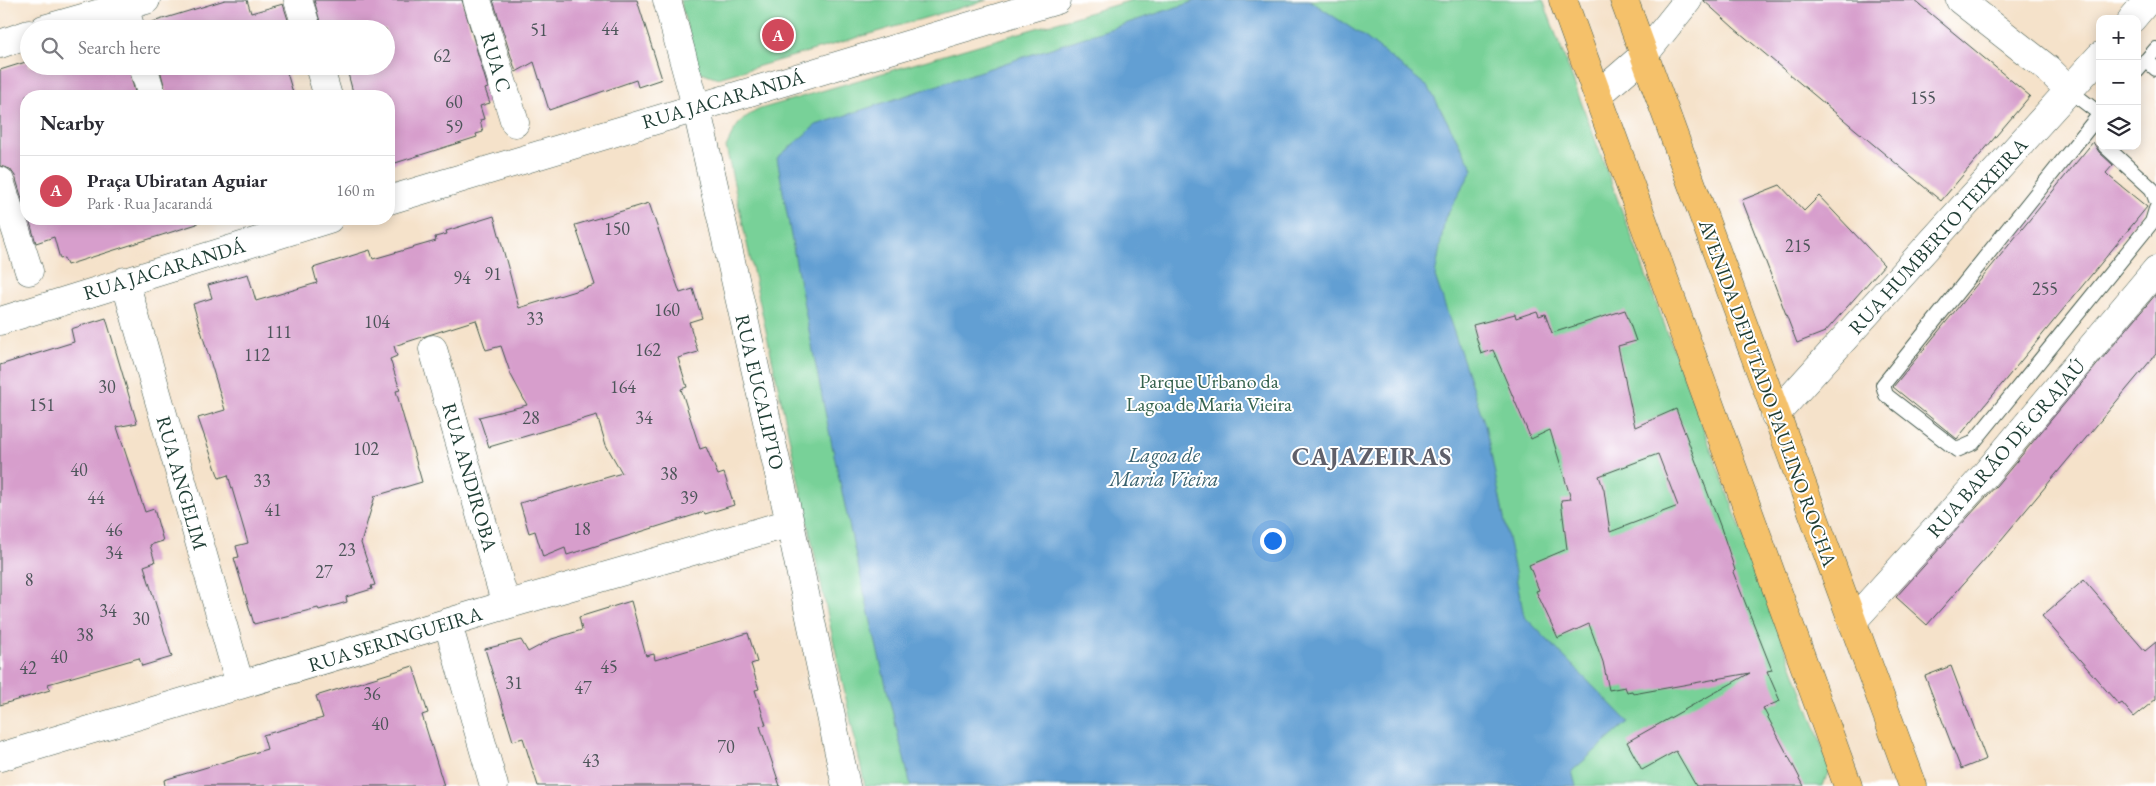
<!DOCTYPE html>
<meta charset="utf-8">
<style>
:root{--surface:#fff;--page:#f2f2f3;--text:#2b2b33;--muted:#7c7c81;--line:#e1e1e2;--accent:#d1495b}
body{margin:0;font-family:"EB Garamond",serif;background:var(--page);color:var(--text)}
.controls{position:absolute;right:15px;top:15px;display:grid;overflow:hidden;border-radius:10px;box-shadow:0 2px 12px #0003}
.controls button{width:45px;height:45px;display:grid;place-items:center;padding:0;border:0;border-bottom:1px solid var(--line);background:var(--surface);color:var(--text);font:25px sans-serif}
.you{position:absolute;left:1272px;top:540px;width:18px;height:18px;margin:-12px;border:4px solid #fff;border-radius:50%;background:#1a73e8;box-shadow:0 0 0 8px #1a73e833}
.badge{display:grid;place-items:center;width:32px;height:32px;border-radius:50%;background:var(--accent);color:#fff;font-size:16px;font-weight:700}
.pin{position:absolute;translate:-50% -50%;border:2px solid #fff;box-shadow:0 1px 5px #0006}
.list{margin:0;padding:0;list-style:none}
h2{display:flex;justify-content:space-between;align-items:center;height:65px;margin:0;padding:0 20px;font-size:21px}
h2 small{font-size:16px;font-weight:400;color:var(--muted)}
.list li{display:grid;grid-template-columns:32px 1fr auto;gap:15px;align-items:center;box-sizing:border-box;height:70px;padding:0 20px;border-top:1px solid var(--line)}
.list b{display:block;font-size:19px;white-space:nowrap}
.list p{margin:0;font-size:16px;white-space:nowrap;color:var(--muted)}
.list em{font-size:16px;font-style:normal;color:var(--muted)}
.icon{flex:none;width:28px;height:28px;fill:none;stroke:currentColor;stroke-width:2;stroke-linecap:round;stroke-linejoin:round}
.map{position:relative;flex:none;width:2156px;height:786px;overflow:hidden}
.search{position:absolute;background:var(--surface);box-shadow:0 2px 12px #0003;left:20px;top:20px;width:375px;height:55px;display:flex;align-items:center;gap:12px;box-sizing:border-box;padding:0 18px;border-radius:28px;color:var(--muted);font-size:19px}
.panel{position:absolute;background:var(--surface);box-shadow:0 2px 12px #0003;left:20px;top:90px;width:375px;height:135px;border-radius:20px}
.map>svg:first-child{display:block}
.green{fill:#78d198;stroke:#4c8766}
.water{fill:#629fd3;stroke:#406e84}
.building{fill:#d79ecc;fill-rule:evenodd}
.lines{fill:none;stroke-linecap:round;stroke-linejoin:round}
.lane-casing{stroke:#3f564a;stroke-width:16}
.street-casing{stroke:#3f564a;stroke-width:29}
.primary-casing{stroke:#3f564a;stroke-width:29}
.lane{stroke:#fff;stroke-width:14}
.street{stroke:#fff;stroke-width:28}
.primary{stroke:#f5c16b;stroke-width:28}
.labels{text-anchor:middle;stroke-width:4;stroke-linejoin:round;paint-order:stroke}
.number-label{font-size:18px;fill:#4d555a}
.street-label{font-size:20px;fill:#1f3d34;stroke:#fff}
.park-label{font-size:20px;fill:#35624d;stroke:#fff}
.water-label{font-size:21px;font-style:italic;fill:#365f6c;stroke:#fff}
.district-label{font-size:25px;font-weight:bold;letter-spacing:1px;fill:#5f5f69;stroke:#fff}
</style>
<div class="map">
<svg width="2156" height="786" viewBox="0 0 2156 786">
<rect width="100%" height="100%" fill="#fff"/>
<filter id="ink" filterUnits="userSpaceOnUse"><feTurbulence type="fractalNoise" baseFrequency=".02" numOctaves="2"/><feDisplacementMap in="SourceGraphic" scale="10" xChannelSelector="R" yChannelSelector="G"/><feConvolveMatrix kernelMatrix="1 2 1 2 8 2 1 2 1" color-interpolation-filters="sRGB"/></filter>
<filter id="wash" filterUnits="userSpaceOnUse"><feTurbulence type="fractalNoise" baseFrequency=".0096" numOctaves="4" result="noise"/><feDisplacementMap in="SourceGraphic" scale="20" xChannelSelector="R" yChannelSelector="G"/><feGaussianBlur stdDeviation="1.12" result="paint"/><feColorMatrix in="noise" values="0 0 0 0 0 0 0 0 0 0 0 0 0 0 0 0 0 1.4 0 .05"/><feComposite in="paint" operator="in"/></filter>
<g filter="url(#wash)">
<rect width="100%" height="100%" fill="#f5e2ca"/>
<!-- green -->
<path class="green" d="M680,0H987L718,78L698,71Z
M1132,0H1543L1830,767L1823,786H865L726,147C736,126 739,119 760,109Z"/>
<!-- water -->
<path class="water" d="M1198,0H1309L1366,38L1429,88L1473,169L1445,218L1435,276L1485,425L1524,616L1628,722L1572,771L1576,786H911C858,579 814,369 777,158L816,125Z"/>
<g id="blocks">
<!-- building -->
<path class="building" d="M225,0H247L251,13L283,4L291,29H146V24Z
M314,0H462L488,88L485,89L490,103L480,106L484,119L480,120L483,132L476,134L477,137L389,165V96H354L346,66H386V29H322Z
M493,0H637L662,79L638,87L636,80L549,110L534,62L516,72Z
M1703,0H1914L2030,96L1941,201L1734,28Z
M29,61V66H128L136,96H26V212L15,176L10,169L0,166V70Z
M159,66H285L294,96H167Z
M2093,142L2099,152L2113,165L2106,173L2110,177L2147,207L1957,439L1893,387Z
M1780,185L1804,211L1819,196L1884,265L1825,332L1797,343L1742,200Z
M649,203L680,293L693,289L702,318L689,322L698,352L678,358L687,387L681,389L700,449L706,447L718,475L724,473L734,505L705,514L704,512L567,555L565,548L543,557L535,531L529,533L520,503L622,473L606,445L597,415L489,447L479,417L527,405L511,375L501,346L486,350L476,320L394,346L397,356L390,359L400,390L396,391L422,482L375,496L361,543L375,585L371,586L372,589L346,597L347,602L319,610L318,608L254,624L234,558L239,557L236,546L248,543L228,475L219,478L198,418L225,410L193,304L212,298L208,285L248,274L256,301L317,283L313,268L370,250L373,259L436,241L435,237L447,234L446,231L494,216L519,308L595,285L575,225Z
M29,219H196L197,224L67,265L64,258L60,259L54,237L36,243Z
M2156,294V354L1986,558L1927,625L1896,597L1996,486Z
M1625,310L1636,341L1618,346L1635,427L1676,409L1721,528L1735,570L1733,572L1772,670L1767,671L1780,701L1763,708L1804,786H1696L1676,751L1642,770L1627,742L1750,673L1633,694L1632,691L1627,692L1625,687L1609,690L1603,662L1589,624L1558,638L1536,591L1539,590L1529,565L1567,549L1561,500L1571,499L1550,430L1531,439L1493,350L1481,354L1473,325L1515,314L1516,318L1537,311L1539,316L1545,314L1552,333ZM1658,454L1678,506L1610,532L1604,490L1599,476Z
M106,318L137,423L117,427L145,512L154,509L163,541L150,545L155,562L144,566L172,657L142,666L139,658L48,684L50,690L0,705V365L74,342L71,329Z
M2084,580L2145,651L2156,642V699L2134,717L2122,703L2119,705L2042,616Z
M631,601L646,656L654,654L655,660L748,633L757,662L751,664L759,689L755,690L766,725L760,726L780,786H538L523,738L513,741L485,649L521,640L528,652L552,639L582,630L579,617Z
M413,666L428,713L422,715L444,786H165L164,780L267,749L263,735L323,718L316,696Z
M1951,666L1986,759L1961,769L1925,676Z"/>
</g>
</g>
<g filter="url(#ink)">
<use href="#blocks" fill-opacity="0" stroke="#3f564a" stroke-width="1"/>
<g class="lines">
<!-- lane casing -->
<g class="lane-casing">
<path id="lane" d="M2146,60L2156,69
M2137,71L2156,49
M2070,91L2100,114
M2099,115L1883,385L1886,395L1957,450L1973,443L2152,222L2156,209
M2105,146L2152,189L2156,200"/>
</g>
<!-- street casing -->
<g class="street-casing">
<path id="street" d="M298,0L307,29
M477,0L515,123
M667,0L696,106L790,523L846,786
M1960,0L2048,69L2070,91
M124,7L131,29
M2132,19L2148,0
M44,29L146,0
M0,44L29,34
M143,66L152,96
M319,66L328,96
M1598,95L1644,55L1688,0
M0,181L29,271
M389,200L1057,0
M125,281L240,685
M0,321L329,219
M433,349L506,605
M1775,415L2100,56
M1852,622L1984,476L2156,270
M448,624L494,786
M0,757L506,605L790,523"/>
</g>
<!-- primary casing -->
<g class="primary-casing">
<path id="primary" d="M1563,0L1848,786
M1624,0L1913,786"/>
</g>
<!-- lane -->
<use href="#lane" class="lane"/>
<!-- street -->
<use href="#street" class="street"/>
<!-- primary -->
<use href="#primary" class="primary"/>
</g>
</g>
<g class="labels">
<!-- number labels -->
<g class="number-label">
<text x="610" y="35">44</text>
<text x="539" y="36">51</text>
<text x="442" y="62">62</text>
<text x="1923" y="104">155</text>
<text x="454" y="108">60</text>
<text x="454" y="133">59</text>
<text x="617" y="235">150</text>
<text x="1798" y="252">215</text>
<text x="493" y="280">91</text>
<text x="462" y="284">94</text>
<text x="2045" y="295">255</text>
<text x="667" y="316">160</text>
<text x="535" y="325">33</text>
<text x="377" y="328">104</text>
<text x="279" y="338">111</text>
<text x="648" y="356">162</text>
<text x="257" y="361">112</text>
<text x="107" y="393">30</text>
<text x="623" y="393">164</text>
<text x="42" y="411">151</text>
<text x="531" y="424">28</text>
<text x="644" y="424">34</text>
<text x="366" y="455">102</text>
<text x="79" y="476">40</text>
<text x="669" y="480">38</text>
<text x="262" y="487">33</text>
<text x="96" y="504">44</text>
<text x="689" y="504">39</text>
<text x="273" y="516">41</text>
<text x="582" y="535">18</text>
<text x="114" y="536">46</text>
<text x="347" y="556">23</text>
<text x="114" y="559">34</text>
<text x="324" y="578">27</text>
<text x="29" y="586">8</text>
<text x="108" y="617">34</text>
<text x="141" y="625">30</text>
<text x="85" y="641">38</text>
<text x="59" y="663">40</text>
<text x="609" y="673">45</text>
<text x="28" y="674">42</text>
<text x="514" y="689">31</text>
<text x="583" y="694">47</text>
<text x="372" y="700">36</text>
<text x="380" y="730">40</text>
<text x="726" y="753">70</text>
<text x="591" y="767">43</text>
</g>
<!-- street labels -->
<g class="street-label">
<text transform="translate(496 62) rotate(73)" y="7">RUA C</text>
<text transform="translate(723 99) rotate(-16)" y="7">RUA JACARANDÁ</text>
<text transform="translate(1938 236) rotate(-48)" y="7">RUA HUMBERTO TEIXEIRA</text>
<text transform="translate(164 269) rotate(-17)" y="7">RUA JACARANDÁ</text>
<text transform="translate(760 392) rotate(77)" y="7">RUA EUCALIPTO</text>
<text transform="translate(1768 393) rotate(70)" y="7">AVENIDA DEPUTADO PAULINO ROCHA</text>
<text transform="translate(2006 448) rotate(-49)" y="7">RUA BARÃO DE GRAJAÚ</text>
<text transform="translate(470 477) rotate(74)" y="7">RUA ANDIROBA</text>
<text transform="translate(182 483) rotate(74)" y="7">RUA ANGELIM</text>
<text transform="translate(395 639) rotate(-17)" y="7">RUA SERINGUEIRA</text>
</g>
<!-- park labels -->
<g class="park-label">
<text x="1209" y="388">Parque Urbano da<tspan x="1209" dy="23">Lagoa de Maria Vieira</tspan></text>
</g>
<!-- water labels -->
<g class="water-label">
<text x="1164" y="462">Lagoa de<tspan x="1164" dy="24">Maria Vieira</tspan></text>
</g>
<!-- district labels -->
<g class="district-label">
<text x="1372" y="465">CAJAZEIRAS</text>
</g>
</g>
</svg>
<div class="controls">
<button>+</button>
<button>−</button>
<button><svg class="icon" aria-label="layers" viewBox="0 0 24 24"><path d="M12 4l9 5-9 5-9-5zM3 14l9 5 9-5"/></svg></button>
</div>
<div class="you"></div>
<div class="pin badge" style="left:778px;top:35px">A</div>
<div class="search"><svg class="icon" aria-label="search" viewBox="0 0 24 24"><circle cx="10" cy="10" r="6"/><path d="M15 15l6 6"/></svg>Search here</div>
<section class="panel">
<h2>Nearby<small></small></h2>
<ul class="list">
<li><span class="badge">A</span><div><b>Praça Ubiratan Aguiar</b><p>Park · Rua Jacarandá</p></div><em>160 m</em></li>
</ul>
</section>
</div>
